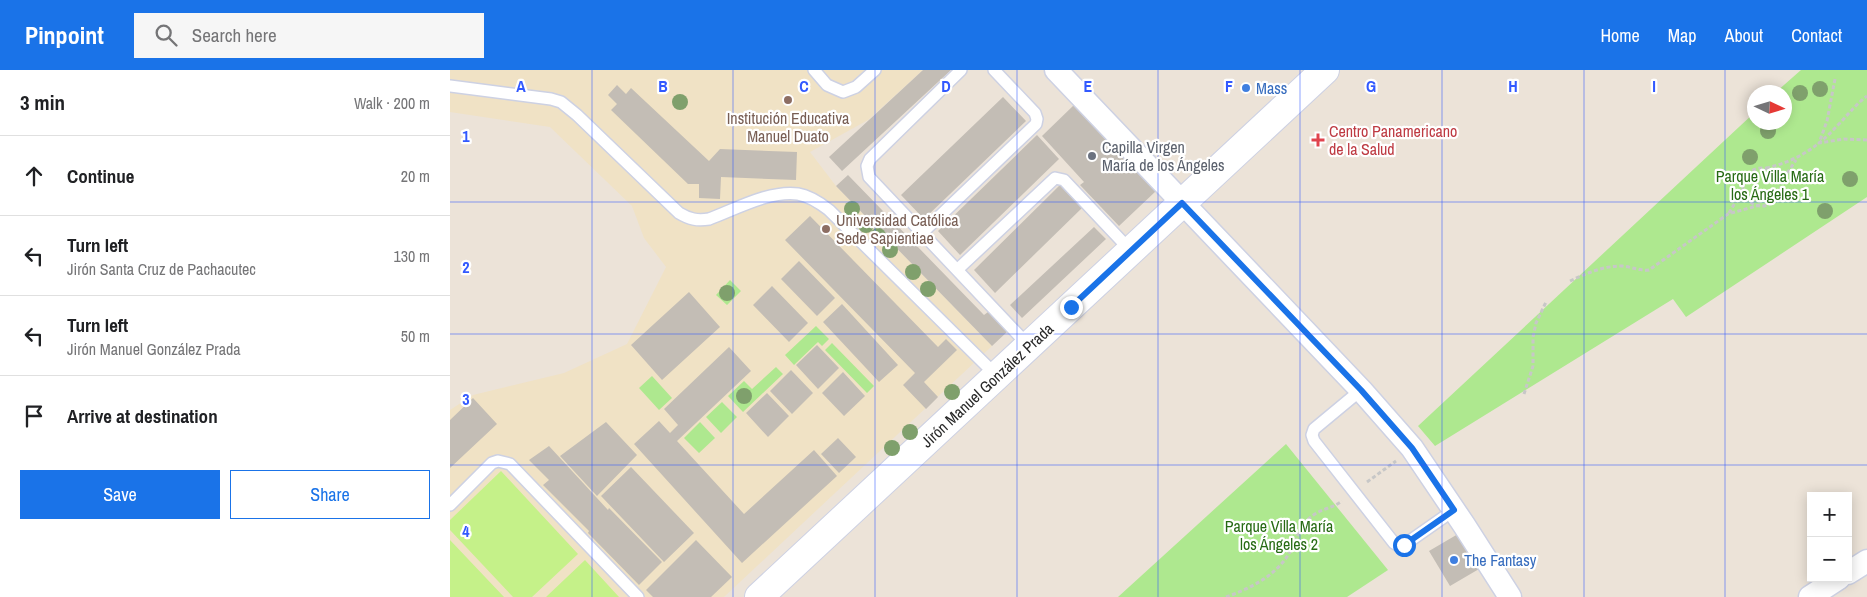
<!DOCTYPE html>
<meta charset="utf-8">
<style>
:root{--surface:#fff;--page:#f6f6f6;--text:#202124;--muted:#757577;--line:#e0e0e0;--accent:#1a73e8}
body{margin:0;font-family:"Archivo Narrow",sans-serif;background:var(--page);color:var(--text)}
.controls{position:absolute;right:15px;bottom:15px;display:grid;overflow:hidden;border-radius:0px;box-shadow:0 2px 12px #0003}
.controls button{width:45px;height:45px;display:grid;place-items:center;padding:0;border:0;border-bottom:1px solid var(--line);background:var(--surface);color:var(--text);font:25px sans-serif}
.compass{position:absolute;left:1297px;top:15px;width:45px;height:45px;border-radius:50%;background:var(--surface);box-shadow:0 2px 12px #0003;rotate:94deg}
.stop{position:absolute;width:15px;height:15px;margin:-11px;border:4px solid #1a73e8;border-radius:50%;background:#fff}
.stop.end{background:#1a73e8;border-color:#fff;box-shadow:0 1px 5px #0008}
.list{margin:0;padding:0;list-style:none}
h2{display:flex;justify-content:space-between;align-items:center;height:65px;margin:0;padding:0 20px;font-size:21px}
h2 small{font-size:16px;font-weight:400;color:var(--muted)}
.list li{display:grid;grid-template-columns:32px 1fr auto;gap:15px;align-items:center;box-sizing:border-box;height:80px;padding:0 20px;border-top:1px solid var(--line)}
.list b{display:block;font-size:19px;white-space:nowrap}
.list p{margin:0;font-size:16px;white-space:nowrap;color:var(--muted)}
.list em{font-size:16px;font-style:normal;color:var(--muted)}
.actions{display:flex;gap:10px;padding:15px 20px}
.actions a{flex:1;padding:11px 0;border:1px solid var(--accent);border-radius:0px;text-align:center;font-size:18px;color:var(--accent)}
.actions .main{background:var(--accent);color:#fff}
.icon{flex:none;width:28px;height:28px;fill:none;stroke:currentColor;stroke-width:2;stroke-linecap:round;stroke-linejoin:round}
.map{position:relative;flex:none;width:1417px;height:527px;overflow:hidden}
header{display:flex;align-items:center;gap:30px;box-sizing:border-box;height:70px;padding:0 25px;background:var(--accent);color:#fff}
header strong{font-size:24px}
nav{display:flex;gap:28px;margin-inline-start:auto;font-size:18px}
.search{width:350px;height:45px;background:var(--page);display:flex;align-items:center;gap:12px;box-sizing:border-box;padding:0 18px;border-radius:0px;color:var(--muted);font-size:19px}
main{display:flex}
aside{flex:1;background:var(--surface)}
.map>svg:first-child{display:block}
.education{fill:#f0e2c5}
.green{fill:#aee88f}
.pitch{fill:#c5f189}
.building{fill:#c3bdb5}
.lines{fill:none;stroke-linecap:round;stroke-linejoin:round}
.lane-casing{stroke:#cdd1e3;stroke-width:14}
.street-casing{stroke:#cdd1e3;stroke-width:25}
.secondary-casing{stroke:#cdd1e3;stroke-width:30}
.path{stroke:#c7c7c7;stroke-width:3;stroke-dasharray:4 2.5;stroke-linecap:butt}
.lane{stroke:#fff;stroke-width:11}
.street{stroke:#fff;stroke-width:22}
.secondary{stroke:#fff;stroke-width:28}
.tree{fill:#7fa06c}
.route{stroke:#1a73e8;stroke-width:6}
.grid{fill:none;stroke:#3259ff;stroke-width:1;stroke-opacity:0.55}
.shop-dot{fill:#3f7fe0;stroke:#fff;stroke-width:2}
.education-dot{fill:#8d6e63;stroke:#fff;stroke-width:2}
.health-dot{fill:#e0444e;stroke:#fff;stroke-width:2}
.worship-dot{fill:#6b7280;stroke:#fff;stroke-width:2}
.labels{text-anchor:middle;stroke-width:4.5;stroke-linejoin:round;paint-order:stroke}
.shop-label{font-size:16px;fill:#366cbe;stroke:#fff;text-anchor:start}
.education-label{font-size:16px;fill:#785e54;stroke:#fff}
.health-label{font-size:16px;fill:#be3a42;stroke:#fff;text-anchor:start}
.worship-label{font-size:16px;fill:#5b616d;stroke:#fff;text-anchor:start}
.park-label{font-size:16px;fill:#266a13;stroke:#fff}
.street-label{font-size:16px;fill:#282828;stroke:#fff}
.grid-label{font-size:16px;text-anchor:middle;font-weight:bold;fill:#3259ff;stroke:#fff;stroke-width:4.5;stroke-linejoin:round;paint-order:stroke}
</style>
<header>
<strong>Pinpoint</strong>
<div class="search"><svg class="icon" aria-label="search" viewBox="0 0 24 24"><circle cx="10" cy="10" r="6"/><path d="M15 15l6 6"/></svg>Search here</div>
<nav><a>Home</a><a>Map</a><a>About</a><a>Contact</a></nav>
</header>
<main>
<aside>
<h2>3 min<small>Walk · 200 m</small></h2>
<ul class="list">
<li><svg class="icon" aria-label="ahead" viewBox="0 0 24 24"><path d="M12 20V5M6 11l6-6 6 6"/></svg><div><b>Continue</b></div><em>20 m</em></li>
<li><svg class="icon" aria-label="left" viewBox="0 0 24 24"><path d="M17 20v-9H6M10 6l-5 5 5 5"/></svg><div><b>Turn left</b><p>Jirón Santa Cruz de Pachacutec</p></div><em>130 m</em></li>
<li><svg class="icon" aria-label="left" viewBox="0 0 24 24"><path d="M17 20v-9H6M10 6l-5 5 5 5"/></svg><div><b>Turn left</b><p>Jirón Manuel González Prada</p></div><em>50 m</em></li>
<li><svg class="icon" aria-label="arrive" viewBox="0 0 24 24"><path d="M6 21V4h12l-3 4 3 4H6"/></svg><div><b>Arrive at destination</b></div></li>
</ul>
<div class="actions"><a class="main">Save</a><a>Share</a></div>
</aside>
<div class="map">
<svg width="1417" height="527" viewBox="0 0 1417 527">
<rect width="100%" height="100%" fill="#ece3d8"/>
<!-- education -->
<path class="education" d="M0,0H473L418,50L360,82L386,116L542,276L274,527H0V340L23,325L114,303L177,274L216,197L194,168L182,136L100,57L0,42Z"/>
<!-- green -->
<path class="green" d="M1351,0H1417V127L1236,247L1223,229L985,376L968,356L1304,43V52H1334V22H1326Z
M280,210L291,221L277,235L266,225Z
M366,256L379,269L372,276L368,272L344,295L335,285Z
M382,273L424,316L417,323L375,280Z
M326,297L333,304L293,342L278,326L294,311L302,319Z
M202,306L222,328L209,340L189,318Z
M272,332L287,347L271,363L256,347Z
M250,352L265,368L249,383L234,368Z
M836,374L938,500L897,527H668Z"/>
<!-- pitch -->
<path class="pitch" d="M51,401L128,484L82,527H63L0,460V450Z
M0,470L54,527H0Z
M135,490L169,527H96Z"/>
<!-- building -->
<path class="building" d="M473,0H501L392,101L379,87Z
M167,15L176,24L181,18L259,91L270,79L347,82L346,110L271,107L270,129L249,128V114H238L161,40L167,34L158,25Z
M553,27L576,51L474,149L451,125Z
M625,34L706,121L669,156L630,115L634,112L592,66Z
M587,65L609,89L510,185L488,161Z
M398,105L534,245L538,242L558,261L542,276L386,116Z
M610,115L632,138L545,223L524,200Z
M360,146L488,277L496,269L507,280L474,312L488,327L476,339L453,315L465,303L335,170Z
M644,157L656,169L572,248L560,235Z
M349,191L385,228L367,246L331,209Z
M322,216L358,253L339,272L303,235Z
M239,222L270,257L212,310L181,275Z
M392,234L448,295L429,312L373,252Z
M367,275L389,298L368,319L346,295Z
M279,277L301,301L227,371L294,444L364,380L387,406L292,493L184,374L209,351L220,363L228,355L214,339Z
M341,300L363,323L342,344L320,321Z
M393,302L415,326L394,346L372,323Z
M317,323L339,346L318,367L296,343Z
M23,328L47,354L0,398V350Z
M156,352L187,385L147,426L110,386Z
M388,368L406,387L389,403L371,384Z
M99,376L158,440L159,438L212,492L189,515L138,463L139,461L93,415L99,410L79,390Z
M181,397L244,463L214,492L151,426Z
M1008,464L1029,499L1000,516L979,481Z
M246,470L282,507L261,527H203L196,520Z"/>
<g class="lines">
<!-- lane casing -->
<g class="lane-casing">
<path id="lane" d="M364,0L377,15L393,22L406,17L425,0
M511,0L420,89L417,96L419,107L579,276
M0,16L101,29L111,32L127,45L229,143C239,149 247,151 259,149C286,139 320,120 348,124C360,126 370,133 379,140L547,306
M472,163L586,54L587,49L585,43L544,0
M507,200L605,108L614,110L681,181
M911,320L864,359L862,365L864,371L944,473L949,476L954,475L1004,440
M0,435L42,393L48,391L60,394L188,527"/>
</g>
<!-- street casing -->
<g class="street-casing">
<path id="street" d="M606,0L911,320L962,378L1014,455L1060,527
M1398,503L1417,491
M1360,527L1389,508"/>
</g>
<!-- secondary casing -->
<g class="secondary-casing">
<path id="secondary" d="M309,527L875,0"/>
</g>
<!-- path -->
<path class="path" d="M1385,9L1377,51L1369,73L1394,69L1417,70
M1316,98C1344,92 1367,78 1386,57C1397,46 1405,35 1417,26
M1293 117a19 19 0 1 1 38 0a19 19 0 1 1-38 0Z
M1330,114L1346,90
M1279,143L1293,119
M1120,211C1137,203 1153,196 1172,196C1182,197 1190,201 1199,200L1278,144L1310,135
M1074,324L1083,296V267L1086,253L1096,232
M917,412L946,391
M776,527C801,518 828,505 841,480C847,469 850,455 861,447C870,439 883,438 892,431"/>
<!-- lane -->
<use href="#lane" class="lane"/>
<!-- street -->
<use href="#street" class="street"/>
<!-- secondary -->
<use href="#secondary" class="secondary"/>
</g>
<!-- trees -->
<g class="tree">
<circle cx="1370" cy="19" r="8"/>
<circle cx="1350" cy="23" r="8"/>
<circle cx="230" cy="32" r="8"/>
<circle cx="1318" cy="61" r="8"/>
<circle cx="1300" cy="87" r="8"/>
<circle cx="1400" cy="109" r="8"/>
<circle cx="402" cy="139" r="8"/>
<circle cx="1375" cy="141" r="8"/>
<circle cx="416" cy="155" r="8"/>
<circle cx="428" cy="166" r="8"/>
<circle cx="440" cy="180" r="8"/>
<circle cx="463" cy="202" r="8"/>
<circle cx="478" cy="219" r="8"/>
<circle cx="277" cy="223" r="8"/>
<circle cx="502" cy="322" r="8"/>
<circle cx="294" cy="326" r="8"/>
<circle cx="460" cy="362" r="8"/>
<circle cx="442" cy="378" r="8"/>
</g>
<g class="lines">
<!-- route -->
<path class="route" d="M621,237L732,133L911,320L962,378L1004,440L954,475"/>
</g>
<!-- grid -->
<path class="grid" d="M142,0V527M283,0V527M425,0V527M567,0V527M708,0V527M850,0V527M992,0V527M1134,0V527M1275,0V527M0,132H1417M0,264H1417M0,395H1417"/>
<!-- markers -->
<g class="shop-dot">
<circle cx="796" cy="18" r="5"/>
<circle cx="1004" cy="490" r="5"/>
</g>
<g class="education-dot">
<circle cx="338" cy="30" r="5"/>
<circle cx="376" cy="159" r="5"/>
</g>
<path class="health-dot" d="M865.5 62.5h5v5h5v5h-5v5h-5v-5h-5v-5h5z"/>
<circle class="worship-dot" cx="642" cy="86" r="5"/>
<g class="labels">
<!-- shop labels -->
<g class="shop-label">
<text x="806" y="24">Mass</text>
<text x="1014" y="496">The Fantasy</text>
</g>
<!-- education labels -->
<g class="education-label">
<text x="338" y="54">Institución Educativa<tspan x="338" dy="18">Manuel Duato</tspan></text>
<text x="386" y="156" text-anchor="start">Universidad Católica<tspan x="386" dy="18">Sede Sapientiae</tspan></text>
</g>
<!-- health labels -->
<g class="health-label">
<text x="879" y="67">Centro Panamericano<tspan x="879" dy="18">de la Salud</tspan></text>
</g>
<!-- worship labels -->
<g class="worship-label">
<text x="652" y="83">Capilla Virgen<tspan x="652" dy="18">María de los Ángeles</tspan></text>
</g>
<!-- park labels -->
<g class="park-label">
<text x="1320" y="112">Parque Villa María<tspan x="1320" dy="18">los Ángeles 1</tspan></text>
<text x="829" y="462">Parque Villa María<tspan x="829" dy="18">los Ángeles 2</tspan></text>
</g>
<!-- street labels -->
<g class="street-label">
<text transform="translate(537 315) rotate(-43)" y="6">Jirón Manuel González Prada</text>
</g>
</g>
<g class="grid-label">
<text x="71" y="22">A</text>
<text x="213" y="22">B</text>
<text x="354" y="22">C</text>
<text x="496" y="22">D</text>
<text x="638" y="22">E</text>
<text x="779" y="22">F</text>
<text x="921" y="22">G</text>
<text x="1063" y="22">H</text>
<text x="1204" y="22">I</text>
<text x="16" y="72">1</text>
<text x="16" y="203">2</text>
<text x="16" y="335">3</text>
<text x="16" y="467">4</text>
</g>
</svg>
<div class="controls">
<button>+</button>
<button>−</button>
</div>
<svg class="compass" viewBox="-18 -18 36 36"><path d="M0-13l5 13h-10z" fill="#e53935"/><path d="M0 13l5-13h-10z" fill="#757577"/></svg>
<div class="stop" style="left:954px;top:475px"></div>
<div class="stop end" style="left:621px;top:237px"></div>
</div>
</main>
